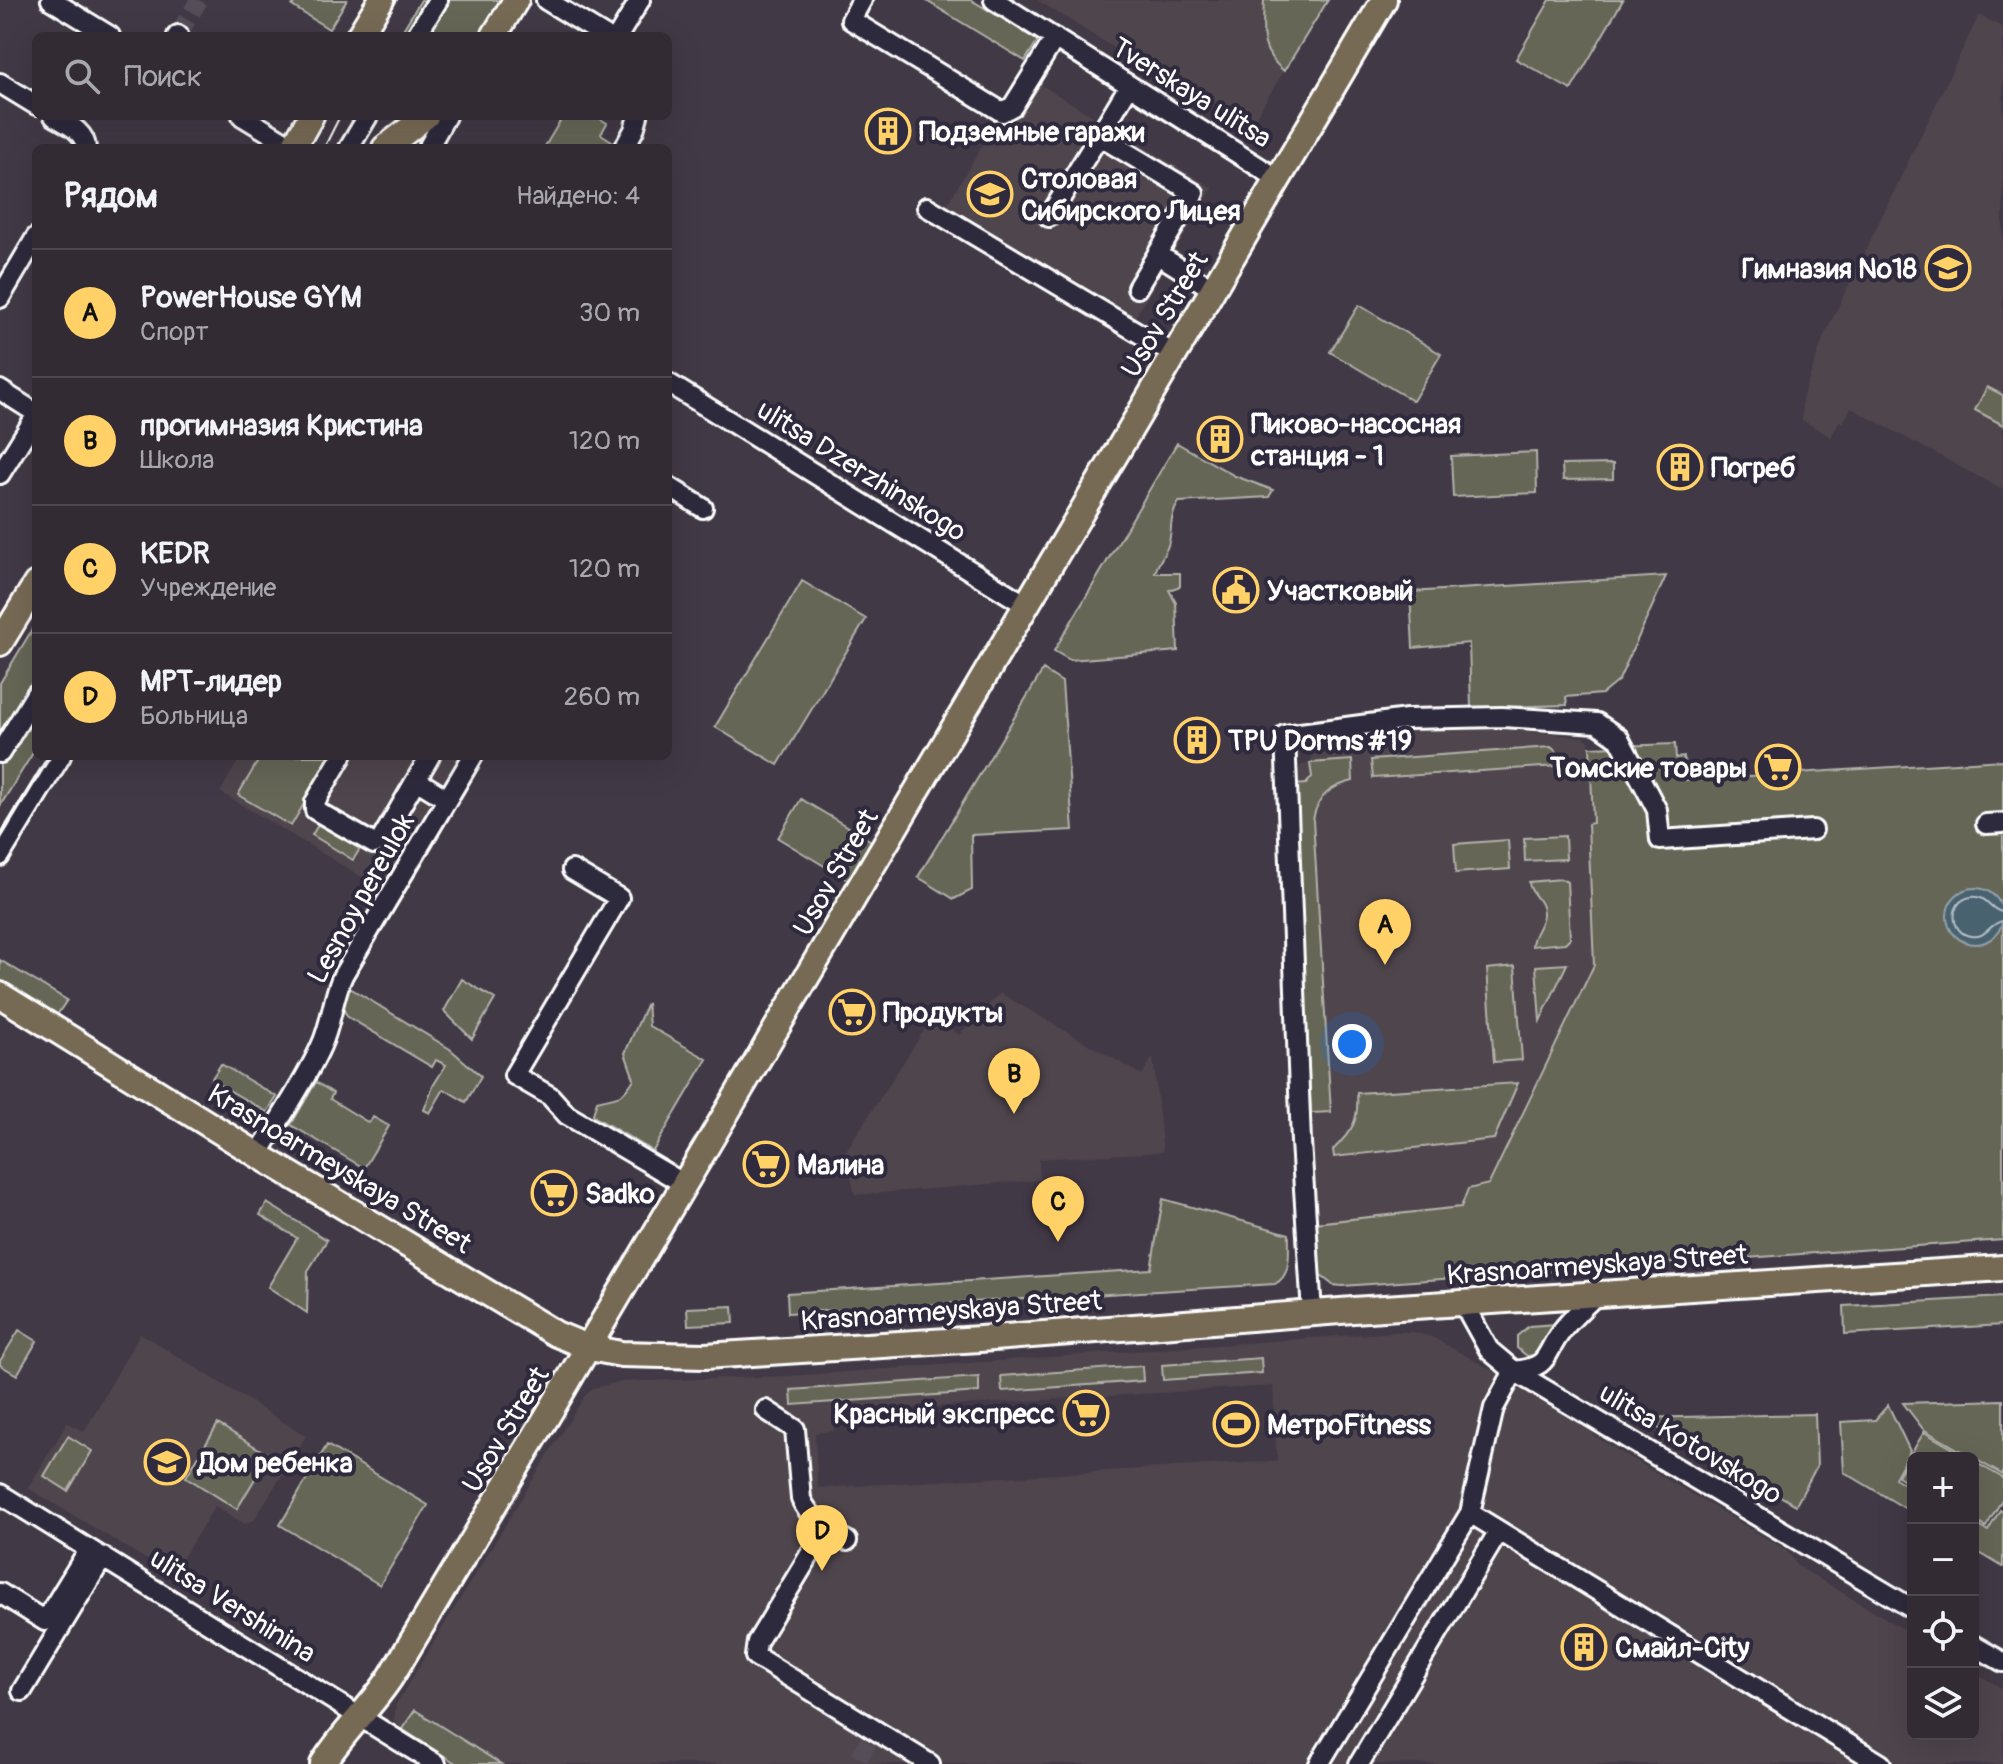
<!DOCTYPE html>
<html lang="ru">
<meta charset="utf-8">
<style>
:root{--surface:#322b34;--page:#3a333c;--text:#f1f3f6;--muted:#a8a7ac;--line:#4d474f;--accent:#ffd166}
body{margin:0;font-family:Pangolin,sans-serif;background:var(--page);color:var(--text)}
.controls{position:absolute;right:24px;bottom:24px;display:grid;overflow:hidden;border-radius:12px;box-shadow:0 8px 32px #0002}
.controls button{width:72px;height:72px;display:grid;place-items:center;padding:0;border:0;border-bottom:2px solid var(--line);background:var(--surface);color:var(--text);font:40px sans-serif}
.you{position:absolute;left:1352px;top:1044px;width:28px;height:28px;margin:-20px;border:6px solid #fff;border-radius:50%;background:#1a73e8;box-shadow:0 0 0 12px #1a73e833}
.badge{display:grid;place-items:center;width:52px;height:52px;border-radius:50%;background:var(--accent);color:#111;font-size:26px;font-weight:700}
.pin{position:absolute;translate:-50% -66px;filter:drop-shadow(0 2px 4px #0008)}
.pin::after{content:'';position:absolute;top:42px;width:28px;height:24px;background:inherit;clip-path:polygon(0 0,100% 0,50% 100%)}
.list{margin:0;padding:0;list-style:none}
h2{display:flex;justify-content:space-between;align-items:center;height:104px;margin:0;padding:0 32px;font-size:34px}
h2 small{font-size:26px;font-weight:400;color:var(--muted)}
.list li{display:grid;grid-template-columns:52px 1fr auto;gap:24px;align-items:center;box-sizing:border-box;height:128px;padding:0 32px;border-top:2px solid var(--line)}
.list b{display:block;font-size:30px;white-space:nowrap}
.list p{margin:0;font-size:26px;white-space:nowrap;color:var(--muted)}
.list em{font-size:26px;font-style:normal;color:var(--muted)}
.icon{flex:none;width:44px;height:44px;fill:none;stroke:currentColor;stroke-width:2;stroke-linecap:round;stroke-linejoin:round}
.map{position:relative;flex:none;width:2003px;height:1764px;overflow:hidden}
.search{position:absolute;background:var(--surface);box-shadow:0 8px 32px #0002;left:32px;top:32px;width:640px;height:88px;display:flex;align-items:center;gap:20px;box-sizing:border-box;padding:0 28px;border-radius:12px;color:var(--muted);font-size:30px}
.panel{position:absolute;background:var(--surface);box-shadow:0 8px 32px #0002;left:32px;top:144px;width:640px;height:616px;border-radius:12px}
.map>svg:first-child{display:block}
.built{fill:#50444d;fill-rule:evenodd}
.green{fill:#656657;stroke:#b2b2ab;stroke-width:2}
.water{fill:#496270;stroke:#92a1a9;stroke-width:2}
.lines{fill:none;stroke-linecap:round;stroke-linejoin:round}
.shore{stroke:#b6c0c6;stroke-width:2}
.minor-tunnel{stroke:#554d58;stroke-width:18;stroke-dasharray:18 9;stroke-linecap:butt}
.minor-casing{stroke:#fff;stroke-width:24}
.major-casing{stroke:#fff;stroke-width:30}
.minor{stroke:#2f2a3d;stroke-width:18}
.major{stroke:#776a54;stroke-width:24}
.tram{stroke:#fff;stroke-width:2}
.labels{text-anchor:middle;stroke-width:8;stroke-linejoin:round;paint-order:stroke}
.street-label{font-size:28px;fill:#fff;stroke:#2f2a3d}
.poi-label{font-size:28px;font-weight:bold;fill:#fff;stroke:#2f2a3d;text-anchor:start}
</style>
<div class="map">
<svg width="2003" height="1764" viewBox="0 0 2003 1764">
<rect width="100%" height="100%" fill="#423946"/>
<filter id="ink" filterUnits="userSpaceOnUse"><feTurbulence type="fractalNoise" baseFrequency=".0125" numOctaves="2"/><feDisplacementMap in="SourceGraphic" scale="16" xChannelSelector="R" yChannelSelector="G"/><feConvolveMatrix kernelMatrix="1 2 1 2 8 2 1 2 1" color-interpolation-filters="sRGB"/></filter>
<g filter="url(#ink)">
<!-- built -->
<path class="built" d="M1037,0H1328L1247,131Z
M1979,15L2003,27V490L1851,408L1843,423L1839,421L1831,437L1802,420V399L1824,336Z
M1036,82L1213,188L1134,319L946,206L987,138L1014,120Z
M1473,726L1584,737L1589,741L1593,823L1588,824L1594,965L1489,1184L1461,1207L1315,1223L1295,779L1297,771L1302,765L1310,763L1314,749L1321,746L1410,728Z
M241,756H460L382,889L220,792Z
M1000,993L1142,1075L1153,1057L1163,1152L1039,1159L1040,1180L855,1195L845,1152L934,1015L959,1035Z
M1395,1332H1412L1432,1337L1589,1424L1594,1436L1786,1550L1798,1566L1913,1635V1734H1973V1671L2003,1689V1764H457L402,1729L394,1721L396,1704L551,1450L584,1397L593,1388L619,1382L790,1376ZM1273,1386L1277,1461L818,1488L815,1433L834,1431L833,1413Z
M140,1333L306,1436L254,1520L245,1524L215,1506L172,1575L28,1488L67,1423L84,1432Z"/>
<!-- green -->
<path class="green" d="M296,0H347L329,29L292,6Z
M421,0H501L479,36H399Z
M925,0H971L1038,40L1025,61Z
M1264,0H1328L1284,71C1258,50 1263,30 1264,0Z
M1550,0H1623L1571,90L1516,59Z
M563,116H595L607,123L601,134L612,141L608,148H544Z
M1359,305L1441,354L1413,401L1330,352Z
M1987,387L2003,395V425L1975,410Z
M1177,443L1235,476L1273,490L1269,497L1179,502C1167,520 1174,532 1167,548C1163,558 1158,562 1155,573H1180V586L1169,590L1176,603L1178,651L1070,660L1054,651Z
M1536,452L1537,493L1453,497L1451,456Z
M1613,464V479L1563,480L1562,465Z
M1666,576L1619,680L1602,694L1566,697L1567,705L1471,708L1469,643L1413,648L1410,592Z
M802,581L866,619L778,765L715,727Z
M36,623V748L0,806V683Z
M1043,670L1062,682L1073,830L971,835L972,890L954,899L918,877Z
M1675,744L1676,758L1684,757L1686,780L2003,760V1240L1342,1286L1333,1285L1320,1275L1315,1223L1461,1207L1468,1189L1489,1184L1594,965L1588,824L1593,823L1590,747Z
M1551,747L1557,752L1559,766L1373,778L1371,760Z
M261,756H332L291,826L238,795Z
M1352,760L1353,781C1331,786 1317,796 1313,820L1331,1112L1311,1113L1295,785L1306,784L1312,777L1310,763Z
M801,799L873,842L849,881L778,838Z
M319,823L361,847L353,860L312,835Z
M1565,836L1566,859L1525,861L1524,838Z
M1508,840L1510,869L1456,873L1454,844Z
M1561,879L1567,882L1570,938L1565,943L1532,946C1532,933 1543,926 1543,913C1543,899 1529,894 1529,882Z
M0,960L67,1000L57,1015L0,980Z
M1567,964L1540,1021L1536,966Z
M1515,966L1522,1060L1494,1062L1487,969Z
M462,979L495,999L472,1039L444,1011Z
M350,988L450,1049L481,1076L466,1102L444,1089L430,1113L424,1110L433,1086L446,1065L436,1060L432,1067L348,1017L340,1004Z
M647,1003L649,1026L707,1059L653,1151L595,1117L593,1114L597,1101C618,1095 621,1100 634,1079L625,1053Z
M221,1064L277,1097L267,1112L211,1080Z
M316,1082L333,1093L330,1099L369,1123L373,1117L389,1126L364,1168L291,1125Z
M1518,1083L1494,1139L1334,1157L1333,1150C1353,1130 1359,1121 1357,1093Z
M1163,1199L1289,1234C1288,1252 1293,1274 1275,1284L788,1313L787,1293L1151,1269Z
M267,1203L327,1240L308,1271L307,1313L268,1287L297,1238L260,1215Z
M2003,1297V1325L1845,1334L1844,1306Z
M733,1306L734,1323L688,1325L687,1308Z
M1557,1324L1538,1355L1527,1356L1517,1348V1336L1529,1326Z
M19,1330L37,1341L17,1375L0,1365V1361Z
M1261,1358L1262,1373L1163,1380L1162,1365Z
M1142,1366L1143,1381L1002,1391L1001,1376Z
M979,1377V1392L792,1405L791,1390Z
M2003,1400V1475L1923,1429L1903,1403Z
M1888,1405L1910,1451L1895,1478L1913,1489V1513L1844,1472L1841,1422L1875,1420Z
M1815,1414L1817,1466L1796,1505L1640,1418Z
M218,1424L269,1455L237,1509L186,1477Z
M1924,1432L1969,1458H1913V1485L1898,1476Z
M68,1436L92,1451L68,1491L44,1476Z
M327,1445L428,1505L380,1585L280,1525Z
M1973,1461L2003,1478V1498L1986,1527L1973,1520Z
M2000,1510L2003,1512V1567L1973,1549V1523L1988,1531Z
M415,1710L501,1764H457L402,1729Z"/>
<!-- water -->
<path class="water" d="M1947 916a28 28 0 1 1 56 0a28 28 0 1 1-56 0Z"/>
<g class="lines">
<!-- shore -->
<path class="shore" d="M2003,912C1990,911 1987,894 1971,897C1949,900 1949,933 1971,936C1987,939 1990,922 2003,921"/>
<!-- minor-tunnel -->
<path class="minor-tunnel" d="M178,35L199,0
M856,1745L873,1755"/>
<!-- minor casing -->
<g class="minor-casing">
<path id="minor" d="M51,0L110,36
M546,0L605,36
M862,0L851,20L1002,112L1013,106L1055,38
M994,0L1278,179
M177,36L178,35
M416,36L438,0
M618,36L640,0
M0,83L36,105
M54,116C67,124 85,131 86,148
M242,116L293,147
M1099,136L1129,86
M349,148L368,116
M428,148L446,116
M624,148L634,130L638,116
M927,207L1174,354
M1049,217L1099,136L1194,193L1137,288
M1157,254L1213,289
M0,298L36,237
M668,383L1026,605
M0,390L36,413
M0,474L36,416
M668,486L703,508
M0,753L36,694
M342,756L315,802V810L374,844L381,840L430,756
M416,780L447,799
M1986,824L2003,823
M0,856L61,756
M572,870L619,898L514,1075L550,1096L567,1115L686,1185
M258,1155C279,1119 304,1084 321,1046C332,1023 332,998 343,975L473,756
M1463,1303L1489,1350L1514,1371L1913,1609
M1312,1313L1301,1142L1285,735L1407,719L1502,717L1597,723L1619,738L1657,810L1660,840L1813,830
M1514,1371C1551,1367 1543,1356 1561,1332C1571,1318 1586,1305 1598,1293
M766,1410L795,1429L801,1499C811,1521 828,1529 847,1541
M0,1494L436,1764
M1470,1513L1881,1764
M826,1528L757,1642L755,1656L930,1764
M0,1593L45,1621L89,1549
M1973,1645L2003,1662
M22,1691L103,1557
M1319,1764L1470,1513L1494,1408L1514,1371
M1359,1764L1499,1531"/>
</g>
<!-- major casing -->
<g class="major-casing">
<path id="major" d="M359,36L381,0
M494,36L516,0
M293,148L311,116
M385,148L426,116
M0,643L36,584
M0,995L258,1155L556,1334L590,1348L621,1354L705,1356L980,1339L1353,1310L2003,1268
M323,1764C343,1731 372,1707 392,1675C727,1119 1054,558 1384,0"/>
</g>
<!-- minor -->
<use href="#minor" class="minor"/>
<!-- major -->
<use href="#major" class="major"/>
<!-- tram -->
<path class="tram" d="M375,36L397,0
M324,148L340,116
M0,840L51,756"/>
</g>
</g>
<!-- icons -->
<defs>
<g id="building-ring" transform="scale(2.3)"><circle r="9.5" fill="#2f2a3d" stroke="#ffd166" stroke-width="1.5"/><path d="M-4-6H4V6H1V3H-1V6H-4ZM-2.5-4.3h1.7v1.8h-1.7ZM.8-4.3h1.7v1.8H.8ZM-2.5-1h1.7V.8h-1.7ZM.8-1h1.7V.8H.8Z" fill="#ffd166"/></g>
<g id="university-ring" transform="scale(2.3)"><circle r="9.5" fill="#2f2a3d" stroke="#ffd166" stroke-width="1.5"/><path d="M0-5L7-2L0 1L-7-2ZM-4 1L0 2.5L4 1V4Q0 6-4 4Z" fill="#ffd166"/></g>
<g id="school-ring" transform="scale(2.3)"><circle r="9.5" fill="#2f2a3d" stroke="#ffd166" stroke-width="1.5"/><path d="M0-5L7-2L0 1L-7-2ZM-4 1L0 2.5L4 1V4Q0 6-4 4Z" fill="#ffd166"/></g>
<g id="civic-ring" transform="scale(2.3)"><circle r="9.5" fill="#2f2a3d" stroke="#ffd166" stroke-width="1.5"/><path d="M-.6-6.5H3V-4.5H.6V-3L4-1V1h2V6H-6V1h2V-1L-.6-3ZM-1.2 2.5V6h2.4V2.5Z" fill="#ffd166"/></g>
<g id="supermarket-ring" transform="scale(2.3)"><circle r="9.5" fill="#2f2a3d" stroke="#ffd166" stroke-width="1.5"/><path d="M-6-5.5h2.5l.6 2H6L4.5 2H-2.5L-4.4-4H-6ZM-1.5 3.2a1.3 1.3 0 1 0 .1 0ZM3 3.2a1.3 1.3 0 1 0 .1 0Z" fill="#ffd166"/></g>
<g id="stadium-ring" transform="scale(2.3)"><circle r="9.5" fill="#2f2a3d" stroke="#ffd166" stroke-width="1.5"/><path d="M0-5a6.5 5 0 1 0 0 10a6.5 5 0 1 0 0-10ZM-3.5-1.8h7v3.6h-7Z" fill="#ffd166"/></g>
</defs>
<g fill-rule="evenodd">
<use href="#building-ring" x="888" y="131"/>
<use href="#university-ring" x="990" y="194"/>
<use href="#school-ring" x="1948" y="268"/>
<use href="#building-ring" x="1220" y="439"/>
<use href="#building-ring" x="1680" y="467"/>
<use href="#civic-ring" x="1236" y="590"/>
<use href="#building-ring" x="1197" y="740"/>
<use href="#supermarket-ring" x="1778" y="767"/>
<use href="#supermarket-ring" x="852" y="1012"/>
<use href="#supermarket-ring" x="766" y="1164"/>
<use href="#supermarket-ring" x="554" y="1193"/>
<use href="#supermarket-ring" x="1086" y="1413"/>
<use href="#stadium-ring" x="1236" y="1424"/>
<use href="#school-ring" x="167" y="1462"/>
<use href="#building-ring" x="1584" y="1647"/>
</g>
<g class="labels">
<!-- street labels -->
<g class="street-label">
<text transform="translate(1192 92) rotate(32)" y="10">Tverskaya ulitsa</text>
<text transform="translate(1164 314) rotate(-59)" y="10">Usov Street</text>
<text transform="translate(862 470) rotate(32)" y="10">ulitsa Dzerzhinskogo</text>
<text transform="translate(835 872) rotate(-60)" y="10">Usov Street</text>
<text transform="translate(360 898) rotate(-61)" y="10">Lesnoy pereulok</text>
<text transform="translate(340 1168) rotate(31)" y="10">Krasnoarmeyskaya Street</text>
<text transform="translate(1597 1264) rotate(-4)" y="10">Krasnoarmeyskaya Street</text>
<text transform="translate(951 1310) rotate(-4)" y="10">Krasnoarmeyskaya Street</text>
<text transform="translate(505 1429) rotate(-59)" y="10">Usov Street</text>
<text transform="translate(1691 1443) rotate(31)" y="10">ulitsa Kotovskogo</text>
<text transform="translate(233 1605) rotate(32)" y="10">ulitsa Vershinina</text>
</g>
<!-- poi labels -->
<g class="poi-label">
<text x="919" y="141">Подземные гаражи</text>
<text x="1021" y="188">Столовая<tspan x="1021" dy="32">Сибирского Лицея</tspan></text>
<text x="1917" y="278" text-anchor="end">Гимназия №18</text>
<text x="1251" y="433">Пиково-насосная<tspan x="1251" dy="32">станция - 1</tspan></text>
<text x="1711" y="477">Погреб</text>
<text x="1267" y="600">Участковый</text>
<text x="1228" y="750">TPU Dorms #19</text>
<text x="1747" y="777" text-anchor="end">Томские товары</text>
<text x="883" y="1022">Продукты</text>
<text x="797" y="1174">Малина</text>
<text x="585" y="1203">Sadko</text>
<text x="1055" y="1423" text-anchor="end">Красный экспресс</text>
<text x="1267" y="1434">МетроFitness</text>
<text x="198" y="1472">Дом ребенка</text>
<text x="1615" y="1657">Смайл-City</text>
</g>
</g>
</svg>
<div class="controls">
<button>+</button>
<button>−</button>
<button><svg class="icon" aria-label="locate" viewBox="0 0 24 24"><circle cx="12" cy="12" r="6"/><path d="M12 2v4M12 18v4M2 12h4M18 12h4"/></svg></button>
<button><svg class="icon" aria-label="layers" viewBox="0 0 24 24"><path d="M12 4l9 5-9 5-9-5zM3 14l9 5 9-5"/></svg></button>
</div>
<div class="you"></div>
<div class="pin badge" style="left:1385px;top:965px">A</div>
<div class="pin badge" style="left:1014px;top:1114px">B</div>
<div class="pin badge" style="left:1058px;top:1242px">C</div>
<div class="pin badge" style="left:822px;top:1571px">D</div>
<div class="search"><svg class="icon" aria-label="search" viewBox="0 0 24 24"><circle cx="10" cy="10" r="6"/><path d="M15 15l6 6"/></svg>Поиск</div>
<section class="panel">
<h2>Рядом<small>Найдено: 4</small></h2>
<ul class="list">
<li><span class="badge">A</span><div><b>PowerHouse GYM</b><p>Спорт</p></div><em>30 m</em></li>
<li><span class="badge">B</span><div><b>прогимназия Кристина</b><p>Школа</p></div><em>120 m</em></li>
<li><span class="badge">C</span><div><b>KEDR</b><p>Учреждение</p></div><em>120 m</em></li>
<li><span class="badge">D</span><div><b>МРТ-лидер</b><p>Больница</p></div><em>260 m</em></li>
</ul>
</section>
</div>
